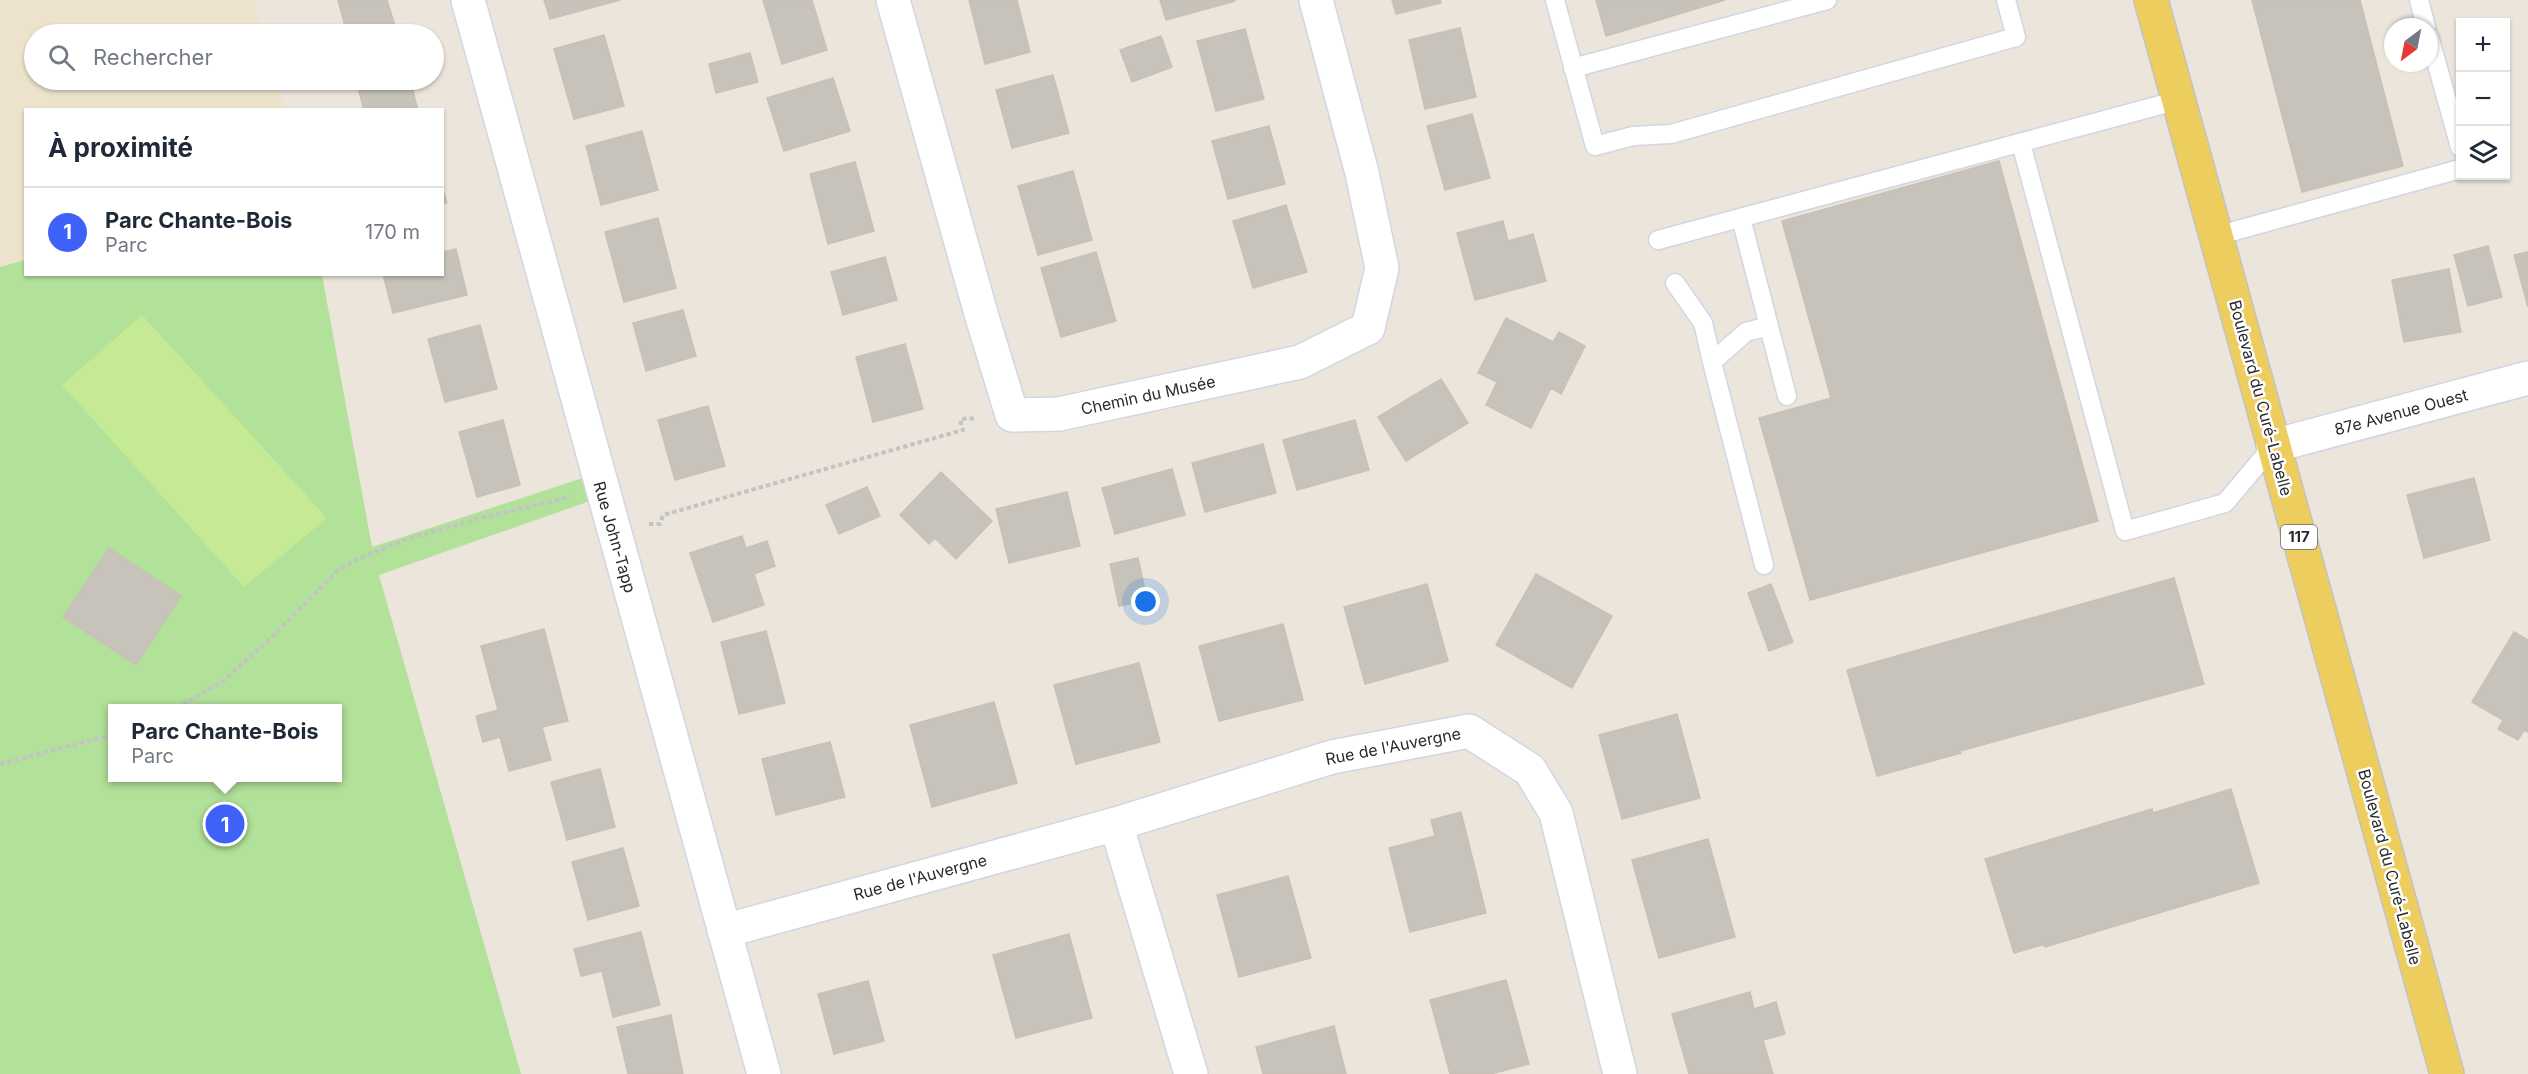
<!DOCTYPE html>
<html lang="fr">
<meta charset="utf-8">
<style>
:root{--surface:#fff;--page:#f2f2f3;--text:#1f2937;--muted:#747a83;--line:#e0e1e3;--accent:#3e61f7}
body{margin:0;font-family:Inter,sans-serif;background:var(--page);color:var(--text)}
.controls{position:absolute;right:18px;top:18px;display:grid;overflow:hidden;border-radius:0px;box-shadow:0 2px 4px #0004}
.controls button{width:54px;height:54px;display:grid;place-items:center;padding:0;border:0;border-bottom:2px solid var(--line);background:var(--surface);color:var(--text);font:30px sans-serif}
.compass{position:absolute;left:2384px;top:18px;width:54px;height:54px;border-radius:50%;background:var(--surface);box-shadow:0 2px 4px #0004;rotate:212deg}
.you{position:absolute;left:1146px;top:602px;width:21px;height:21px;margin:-15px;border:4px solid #fff;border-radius:50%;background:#1a73e8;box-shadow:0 0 0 9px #1a73e833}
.badge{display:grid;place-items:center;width:39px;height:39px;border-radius:50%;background:var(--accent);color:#fff;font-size:20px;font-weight:700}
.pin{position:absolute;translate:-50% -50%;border:3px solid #fff;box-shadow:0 2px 6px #0006}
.popup{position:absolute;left:108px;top:704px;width:234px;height:78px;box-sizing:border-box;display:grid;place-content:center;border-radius:0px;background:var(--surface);filter:drop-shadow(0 2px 4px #0005);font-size:20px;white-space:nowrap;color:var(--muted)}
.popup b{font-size:22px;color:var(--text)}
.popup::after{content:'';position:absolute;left:50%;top:100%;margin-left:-12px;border:12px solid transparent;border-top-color:var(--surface)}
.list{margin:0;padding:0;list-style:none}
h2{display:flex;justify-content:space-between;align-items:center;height:78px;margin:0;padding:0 24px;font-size:26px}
h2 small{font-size:20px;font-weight:400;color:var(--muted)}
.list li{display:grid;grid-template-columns:39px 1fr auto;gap:18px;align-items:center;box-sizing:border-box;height:90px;padding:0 24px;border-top:2px solid var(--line)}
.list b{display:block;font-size:22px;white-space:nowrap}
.list p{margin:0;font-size:20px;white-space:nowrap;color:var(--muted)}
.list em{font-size:20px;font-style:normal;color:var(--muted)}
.icon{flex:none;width:33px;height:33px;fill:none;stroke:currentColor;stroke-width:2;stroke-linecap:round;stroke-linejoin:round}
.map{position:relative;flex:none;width:2528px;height:1074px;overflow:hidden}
.search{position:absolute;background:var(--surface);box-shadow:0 2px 4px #0004;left:24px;top:24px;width:420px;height:66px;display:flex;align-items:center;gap:15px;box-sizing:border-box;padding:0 21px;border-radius:33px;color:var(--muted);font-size:22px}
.panel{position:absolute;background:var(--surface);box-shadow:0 2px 4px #0004;left:24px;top:108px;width:420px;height:168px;border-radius:0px}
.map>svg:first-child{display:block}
.education{fill:#ede3cc}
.green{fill:#b2e29a;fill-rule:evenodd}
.pitch{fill:#c5e995}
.building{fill:#c7c3bb;stroke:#c7c1b6;stroke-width:1.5}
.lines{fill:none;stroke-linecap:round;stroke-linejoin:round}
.lane-casing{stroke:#d2d5e3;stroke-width:21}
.street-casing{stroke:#d2d5e3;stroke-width:36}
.primary-casing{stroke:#c3c3c3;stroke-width:36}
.path{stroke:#c3c3c3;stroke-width:4;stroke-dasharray:4.5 3;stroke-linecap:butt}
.lane{stroke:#fff;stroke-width:18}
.street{stroke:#fff;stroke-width:33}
.primary{stroke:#eecd5f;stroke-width:33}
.labels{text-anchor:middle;stroke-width:5;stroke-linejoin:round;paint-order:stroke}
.shield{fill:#fff;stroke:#6a6a6a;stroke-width:1.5}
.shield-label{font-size:15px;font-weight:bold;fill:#2a2a2a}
.street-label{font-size:16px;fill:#2a2a2a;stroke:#fff}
</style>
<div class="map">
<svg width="2528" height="1074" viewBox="0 0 2528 1074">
<rect width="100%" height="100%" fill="#ece5dc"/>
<!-- education -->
<path class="education" d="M0,0H254L263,34H34V80H276L284,109L26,110L25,260L0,267Z"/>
<!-- green -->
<path class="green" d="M25,260L26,274L322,275L372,547L592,475L593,500L379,575L521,1074H0V267ZM112,708H338V778H112Z"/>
<!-- pitch -->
<path class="pitch" d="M142,315L327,518L244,587L62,385Z"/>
<!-- building -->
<path class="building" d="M338,0H387L395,26L365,34H347Z
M544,0H620L550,19Z
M763,0H812L827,50L782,64Z
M969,0H1017L1030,52L985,64Z
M1160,0H1234L1235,1L1166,20Z
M1392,0H1440L1441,3L1396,14Z
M1596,0H1725L1606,36Z
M2252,0H2360L2403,166L2302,192Z
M1460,28L1476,97L1425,109L1409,40Z
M1245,29L1264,99L1216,111L1197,41Z
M604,35L624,106L574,119L554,49Z
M1161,36L1172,67L1132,82L1120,50Z
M750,53L758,82L716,93L709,64Z
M1053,75L1069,133L1012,148L996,90Z
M833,78L850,131L784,151L767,98Z
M356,80H410L418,110H364Z
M1472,114L1490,178L1445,190L1427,126Z
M1269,126L1285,184L1228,199L1212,141Z
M642,131L658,190L601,205L586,146Z
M1999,161L2098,521L1810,600L1759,418L1831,398L1782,221Z
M855,162L874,231L828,244L810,174Z
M1073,171L1092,240L1038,255L1018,186Z
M442,187L447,203L442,204Z
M1286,205L1307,272L1253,288L1233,221Z
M658,218L676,288L624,302L605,232Z
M1503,221L1508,241L1533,234L1546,281L1475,300L1457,233Z
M2488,246L2502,297L2468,306L2454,255Z
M456,249L467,295L393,313L383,274H442V252Z
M1096,252L1116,321L1061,337L1041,268Z
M2528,252V307L2514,255Z
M885,257L897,300L843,315L831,272Z
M2449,269L2461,332L2404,342L2392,280Z
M683,310L696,356L646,371L633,323Z
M1506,318L1553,342L1559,332L1585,346L1561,394L1551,388L1531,428L1486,405L1497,382L1478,373Z
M480,325L497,389L445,402L428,339Z
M905,344L923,409L873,422L856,357Z
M1441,379L1468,423L1406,461L1378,417Z
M708,406L725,466L675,480L658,420Z
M503,420L520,485L477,497L459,432Z
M1355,420L1369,470L1297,490L1283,440Z
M1263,444L1276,493L1205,512L1192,463Z
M1172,469L1185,515L1115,534L1102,488Z
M941,472L992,521L956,559L935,538L929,544L900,515Z
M2474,478L2490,540L2424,558L2407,495Z
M867,487L880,516L839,534L826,505Z
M1067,492L1080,546L1009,563L996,509Z
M742,536L746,548L767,541L775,566L754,574L764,605L713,622L690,553Z
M109,548L181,596L136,665L63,617Z
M1138,558L1147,600L1119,606L1110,564Z
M1536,574L1612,616L1572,688L1496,645Z
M2174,578L2204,684L1960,751L1961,753L1877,776L1847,670Z
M1427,584L1448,661L1365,684L1344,607Z
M1771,584L1793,642L1769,651L1748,593Z
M1283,624L1303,700L1219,721L1199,646Z
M544,629L568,721L542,727L551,760L509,771L500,737L483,742L476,716L498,710L481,646Z
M766,631L785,703L739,714L721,642Z
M2514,632L2528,640V732L2524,730L2518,740L2498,729L2503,720L2472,702Z
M1139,663L1160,742L1076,764L1054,685Z
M994,702L1017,783L932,807L910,725Z
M1677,714L1700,798L1622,819L1599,735Z
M830,742L845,797L776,815L762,759Z
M600,769L615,827L567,840L551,782Z
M2231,789L2259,883L2045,947V944L2014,953L1985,859L2152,809L2153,813Z
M1461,812L1486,913L1410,932L1389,848L1435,836L1431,820Z
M1708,839L1735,937L1659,958L1632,860Z
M623,848L639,906L588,920L572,862Z
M1288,876L1311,958L1239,977L1217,895Z
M641,932L660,1005L613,1017L602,971L581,976L574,949Z
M1069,934L1092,1018L1016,1038L993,955Z
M1506,980L1529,1064L1491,1074H1450L1430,1000Z
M868,981L884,1041L834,1054L818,994Z
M1750,992L1754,1009L1776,1002L1785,1034L1763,1040L1773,1074H1689L1672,1014Z
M671,1015L683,1074H628L617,1027Z
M1334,1026L1346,1074H1263L1256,1047Z"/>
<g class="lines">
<!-- lane casing -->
<g class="lane-casing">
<path id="lane" d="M1555,0L1595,146L1633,136L1671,134L2016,37L2006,0
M2419,0L2426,27
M2429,36L2460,147
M1573,68L1827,0
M2021,143L2125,531L2225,503L2273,446
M1741,218L1787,396
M2216,236L2460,169
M1658,240L2179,100
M1675,283L1703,323L1712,362
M1764,565L1712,362L1746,332L1769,326"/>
</g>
<!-- street casing -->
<g class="street-casing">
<path id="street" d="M468,0L764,1074
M893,0L982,317L1012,415L1059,414L1300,362L1368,328L1382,268L1362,173L1316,0
M2273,446L2528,378
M1116,824L1191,1074
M724,931L1116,824L1332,757L1469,731L1530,770L1556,813L1620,1074"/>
</g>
<!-- primary casing -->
<g class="primary-casing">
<path id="primary" d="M2151,0L2447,1074"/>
</g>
<!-- path -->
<path class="path" d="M649,524H660L663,515L963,430L960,420L967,418L975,419
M176,708L222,682L270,639L338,570L358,559L408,539L484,517L570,497
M0,764L112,735"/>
<!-- lane -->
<use href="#lane" class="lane"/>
<!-- street -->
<use href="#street" class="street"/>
<!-- primary -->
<use href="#primary" class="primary"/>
</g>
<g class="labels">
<!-- shield labels -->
<rect class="shield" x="2281" y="525" width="36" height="24" rx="4.5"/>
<g class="shield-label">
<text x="2299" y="542">117</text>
</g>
<!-- street labels -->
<g class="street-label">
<text transform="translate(1148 395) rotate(-12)" y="6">Chemin du Musée</text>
<text transform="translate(2261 398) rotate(75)" y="6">Boulevard du Curé-Labelle</text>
<text transform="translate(2401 412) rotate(-15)" y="6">87e Avenue Ouest</text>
<text transform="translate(615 537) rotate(74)" y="6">Rue John-Tapp</text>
<text transform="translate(1393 746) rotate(-11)" y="6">Rue de l'Auvergne</text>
<text transform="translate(2390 867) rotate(75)" y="6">Boulevard du Curé-Labelle</text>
<text transform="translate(920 877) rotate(-15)" y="6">Rue de l'Auvergne</text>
</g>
</g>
</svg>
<div class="controls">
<button>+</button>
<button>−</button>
<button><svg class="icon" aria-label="layers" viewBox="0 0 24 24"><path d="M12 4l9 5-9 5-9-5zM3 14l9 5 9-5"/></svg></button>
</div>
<svg class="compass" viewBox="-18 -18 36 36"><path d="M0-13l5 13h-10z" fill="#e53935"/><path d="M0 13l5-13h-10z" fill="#747a83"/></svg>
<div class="you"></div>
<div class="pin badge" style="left:225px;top:824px">1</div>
<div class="popup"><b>Parc Chante-Bois</b>Parc</div>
<div class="search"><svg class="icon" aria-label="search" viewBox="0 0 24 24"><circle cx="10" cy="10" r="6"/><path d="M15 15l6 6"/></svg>Rechercher</div>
<section class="panel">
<h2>À proximité<small></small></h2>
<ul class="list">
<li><span class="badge">1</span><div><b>Parc Chante-Bois</b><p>Parc</p></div><em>170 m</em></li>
</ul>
</section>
</div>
